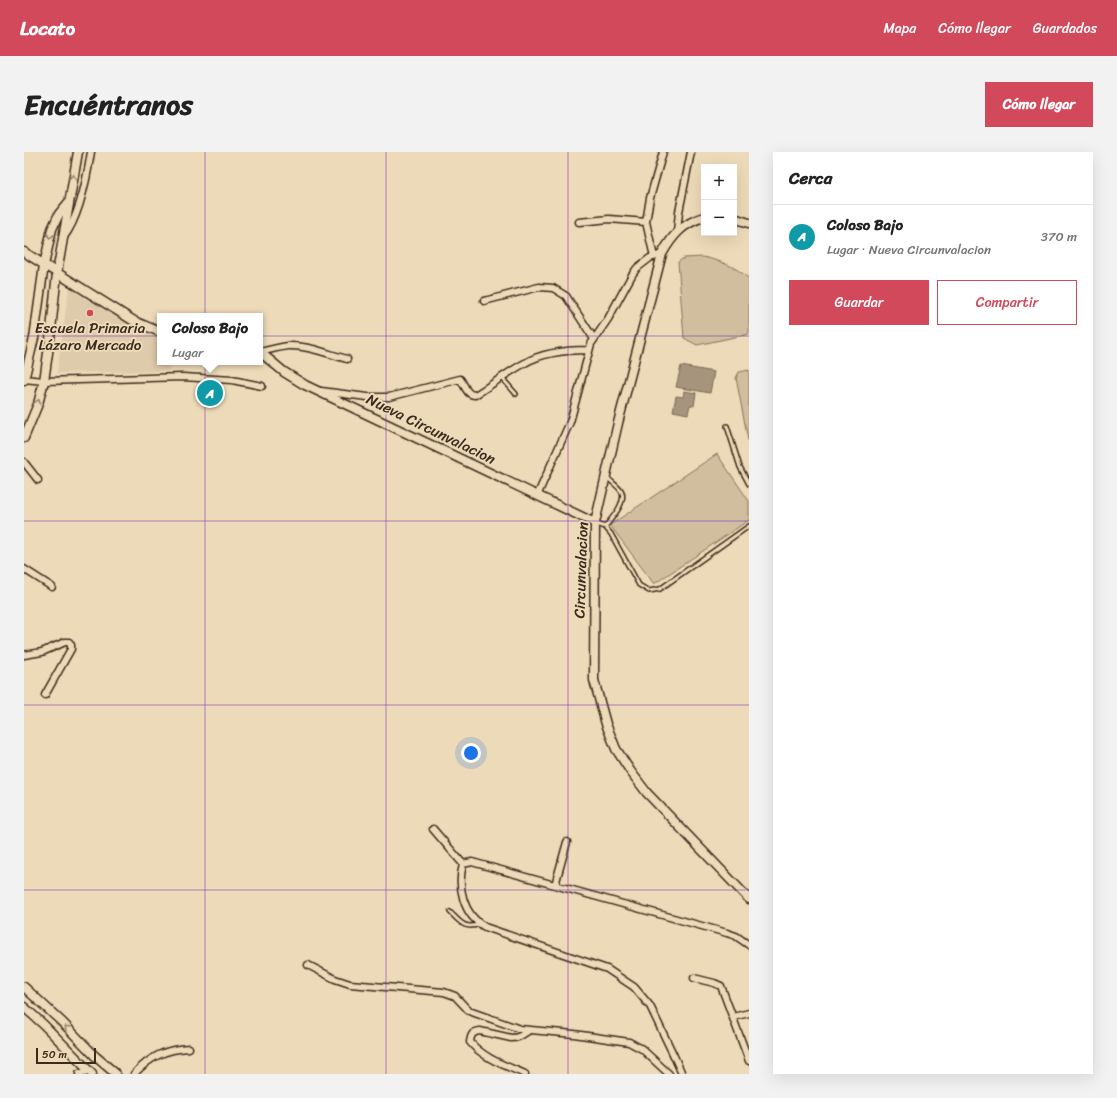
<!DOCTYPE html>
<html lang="es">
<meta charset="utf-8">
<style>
:root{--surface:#fff;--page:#f2f2f2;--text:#222;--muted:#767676;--line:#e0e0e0;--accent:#d1495b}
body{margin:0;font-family:Sriracha,sans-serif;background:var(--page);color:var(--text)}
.controls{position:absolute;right:12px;top:12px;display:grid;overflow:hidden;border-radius:0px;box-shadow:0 4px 16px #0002}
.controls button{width:36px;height:36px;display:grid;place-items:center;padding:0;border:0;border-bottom:1px solid var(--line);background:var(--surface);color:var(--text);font:20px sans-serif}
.scale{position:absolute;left:12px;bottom:10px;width:60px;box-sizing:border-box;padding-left:4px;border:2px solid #3b2a1e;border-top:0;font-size:11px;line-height:14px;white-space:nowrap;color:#3b2a1e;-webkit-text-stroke:3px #eddab8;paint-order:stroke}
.you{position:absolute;left:447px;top:601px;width:14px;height:14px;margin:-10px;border:3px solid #fff;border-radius:50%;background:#1a73e8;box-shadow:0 0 0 6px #1a73e833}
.badge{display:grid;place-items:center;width:26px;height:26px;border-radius:50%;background:var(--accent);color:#fff;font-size:13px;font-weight:700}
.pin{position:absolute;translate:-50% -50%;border:2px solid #fff;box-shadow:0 1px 4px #0006}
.popup{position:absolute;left:133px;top:161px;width:106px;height:52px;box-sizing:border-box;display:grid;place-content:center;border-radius:0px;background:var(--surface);filter:drop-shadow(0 1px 3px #0005);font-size:13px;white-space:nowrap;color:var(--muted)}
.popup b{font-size:15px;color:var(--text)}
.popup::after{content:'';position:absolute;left:50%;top:100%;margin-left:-8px;border:8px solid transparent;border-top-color:var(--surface)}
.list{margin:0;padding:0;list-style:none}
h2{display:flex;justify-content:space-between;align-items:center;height:52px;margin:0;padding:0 16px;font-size:17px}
h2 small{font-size:13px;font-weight:400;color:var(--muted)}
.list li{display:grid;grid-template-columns:26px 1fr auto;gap:12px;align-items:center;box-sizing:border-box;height:64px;padding:0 16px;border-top:1px solid var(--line)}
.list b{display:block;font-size:15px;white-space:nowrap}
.list p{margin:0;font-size:13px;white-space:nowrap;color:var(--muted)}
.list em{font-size:13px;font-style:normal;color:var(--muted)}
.actions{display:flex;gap:8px;padding:12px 16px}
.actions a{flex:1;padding:9px 0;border:1px solid var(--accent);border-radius:0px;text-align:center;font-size:14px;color:var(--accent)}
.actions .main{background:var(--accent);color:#fff}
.map{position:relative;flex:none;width:725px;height:922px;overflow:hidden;border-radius:0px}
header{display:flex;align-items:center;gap:24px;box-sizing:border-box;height:56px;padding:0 20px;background:var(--accent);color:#fff}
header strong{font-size:19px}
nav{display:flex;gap:22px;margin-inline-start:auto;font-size:14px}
.intro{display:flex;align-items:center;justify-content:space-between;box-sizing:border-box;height:96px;padding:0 24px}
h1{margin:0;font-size:28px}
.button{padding:10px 18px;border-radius:0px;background:var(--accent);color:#fff;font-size:14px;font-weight:700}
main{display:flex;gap:24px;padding:0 24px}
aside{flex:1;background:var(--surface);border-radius:0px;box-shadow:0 4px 16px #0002}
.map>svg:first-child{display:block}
.built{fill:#decbab}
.green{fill:#d0be9f;stroke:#86745e}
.water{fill:#a7947c;stroke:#7c6a56}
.building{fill:#bba98d;stroke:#3b2a1e;filter:url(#shadow)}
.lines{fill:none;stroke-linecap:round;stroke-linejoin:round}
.service-casing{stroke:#3b2a1e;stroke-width:6}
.minor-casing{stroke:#3b2a1e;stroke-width:9}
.tertiary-casing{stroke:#3b2a1e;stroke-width:11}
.service{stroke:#eddab8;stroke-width:3}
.minor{stroke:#eddab8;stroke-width:6}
.tertiary{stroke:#eddab8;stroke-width:8}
.oneway{stroke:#94826b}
.grid{fill:none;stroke:#7b2cbf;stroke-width:1;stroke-opacity:0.55}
.poi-dot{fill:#d1495b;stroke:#eddab8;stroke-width:1.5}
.labels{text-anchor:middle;stroke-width:4;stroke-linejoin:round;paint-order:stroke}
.poi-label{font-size:15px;fill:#3b2a1e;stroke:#eddab8}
.street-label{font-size:15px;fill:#3b2a1e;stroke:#eddab8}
</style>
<header>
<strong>Locato</strong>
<nav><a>Mapa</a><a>Cómo llegar</a><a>Guardados</a></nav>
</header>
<div class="intro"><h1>Encuéntranos</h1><a class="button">Cómo llegar</a></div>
<main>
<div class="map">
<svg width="725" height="922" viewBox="0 0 725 922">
<defs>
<filter id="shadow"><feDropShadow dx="4.5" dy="2.5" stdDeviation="2" flood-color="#0004"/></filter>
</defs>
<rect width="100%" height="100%" fill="#eddab8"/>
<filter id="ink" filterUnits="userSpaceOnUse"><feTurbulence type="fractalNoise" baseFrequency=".025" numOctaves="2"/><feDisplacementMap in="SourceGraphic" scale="8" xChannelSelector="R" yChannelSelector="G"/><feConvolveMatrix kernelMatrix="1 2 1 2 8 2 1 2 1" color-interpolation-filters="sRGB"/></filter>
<g filter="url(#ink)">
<!-- built -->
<path class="built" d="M45,136L136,186V210H147L145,219L33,221Z"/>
<!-- green -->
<path class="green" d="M679,105C696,109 712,114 725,127V182L673,193L660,186L654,110L660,106Z
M725,218V293L712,226L715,220Z
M693,302L725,349V368L630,432L586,373Z"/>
<!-- water -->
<path class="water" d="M657,214L690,220L686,241L652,235Z
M660,239L672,241L670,254L666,253L664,262L649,259L652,244L659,245Z"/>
<!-- building -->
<path class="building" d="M181,231H192V251L181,250Z"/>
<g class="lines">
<!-- service casing -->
<g class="service-casing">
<path id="service" d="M478,226L492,242
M703,274L716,315L725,332
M573,372L581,375L587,382L615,433L625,439L636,437L725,374
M581,375C587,367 604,349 597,339C594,334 587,330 583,325
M426,760C436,770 441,778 456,772"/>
</g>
<!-- minor casing -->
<g class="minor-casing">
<path id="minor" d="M555,70L585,67L622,70
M653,80L655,60L667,0
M40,85C56,64 63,26 67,0
M630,105L622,70L626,46L639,0
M460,149L515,135L529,136L542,144L570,187
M236,200C246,198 255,195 264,194C283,193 304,202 323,207
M0,227L20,229L159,225L208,228L238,234
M297,239L343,245H365L436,227C441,233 442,243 451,243C468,233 484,220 501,211C519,200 544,198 565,198
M0,310L14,328
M513,344L546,270L567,192L584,167L608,123L613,116L626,106L638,102
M0,417L28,435
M0,503L18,500L41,490H45L47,493V497L21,543
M409,677L439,712
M531,733L543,690
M284,813L311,827L326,832L420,840L431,844L445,859L496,877L550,882L605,890L618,897L645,922
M670,826L690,831L697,834L725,909
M709,865L725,861
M55,922L65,920
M110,922C126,905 141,897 165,896
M501,922C483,914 460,907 446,890C447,883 448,880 456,879L487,886C495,886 498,883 504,879
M658,922L650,904L626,854L610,835L583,817L461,775C439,763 433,735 439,712L448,710L703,781L712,784L725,793"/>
</g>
<!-- tertiary casing -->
<g class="tertiary-casing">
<path id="tertiary" d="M680,65C659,71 648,84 638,102L594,271L571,371L570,528L582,572L592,597L607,620L623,641L725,747
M710,66L725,71
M0,100L110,169L136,180
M236,200L260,220L281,233L571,371
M0,228L10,186L20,113L28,77L35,62L44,51
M0,286L14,252L20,229L26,187L33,121L54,0
M0,835L39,871L71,904L92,922
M0,855L20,873L68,922"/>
</g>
<!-- service -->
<use href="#service" class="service"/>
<!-- minor -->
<use href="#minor" class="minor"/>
<!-- tertiary -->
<use href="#tertiary" class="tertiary"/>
</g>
<!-- one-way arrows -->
<defs><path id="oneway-chevron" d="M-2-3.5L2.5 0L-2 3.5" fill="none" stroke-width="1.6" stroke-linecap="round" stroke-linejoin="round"/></defs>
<g class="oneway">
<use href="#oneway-chevron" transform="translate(49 25) rotate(-80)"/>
<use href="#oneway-chevron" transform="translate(26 84) rotate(102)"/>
<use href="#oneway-chevron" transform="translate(14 250) rotate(-72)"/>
<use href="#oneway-chevron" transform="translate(43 876) rotate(-133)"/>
</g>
</g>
<!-- grid -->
<path class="grid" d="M181,0V922M362,0V922M544,0V922M0,184H725M0,369H725M0,553H725M0,738H725"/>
<!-- markers -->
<circle class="poi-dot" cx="66" cy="161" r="4"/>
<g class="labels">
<!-- poi labels -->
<g class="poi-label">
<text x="66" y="181">Escuela Primaria<tspan x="66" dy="17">Lázaro Mercado</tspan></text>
</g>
<!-- street labels -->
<g class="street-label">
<text transform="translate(407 277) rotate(26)" y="5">Nueva Circunvalacion</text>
<text transform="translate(557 418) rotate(-88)" y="5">Circunvalacion</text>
</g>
</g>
</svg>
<div class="controls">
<button>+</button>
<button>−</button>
</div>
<div class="scale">50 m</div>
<div class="you"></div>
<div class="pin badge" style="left:186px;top:241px;background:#0f9aa8">A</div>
<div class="popup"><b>Coloso Bajo</b>Lugar</div>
</div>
<aside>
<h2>Cerca<small></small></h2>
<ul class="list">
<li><span class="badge" style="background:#0f9aa8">A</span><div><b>Coloso Bajo</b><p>Lugar · Nueva Circunvalacion</p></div><em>370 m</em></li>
</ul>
<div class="actions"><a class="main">Guardar</a><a>Compartir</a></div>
</aside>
</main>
